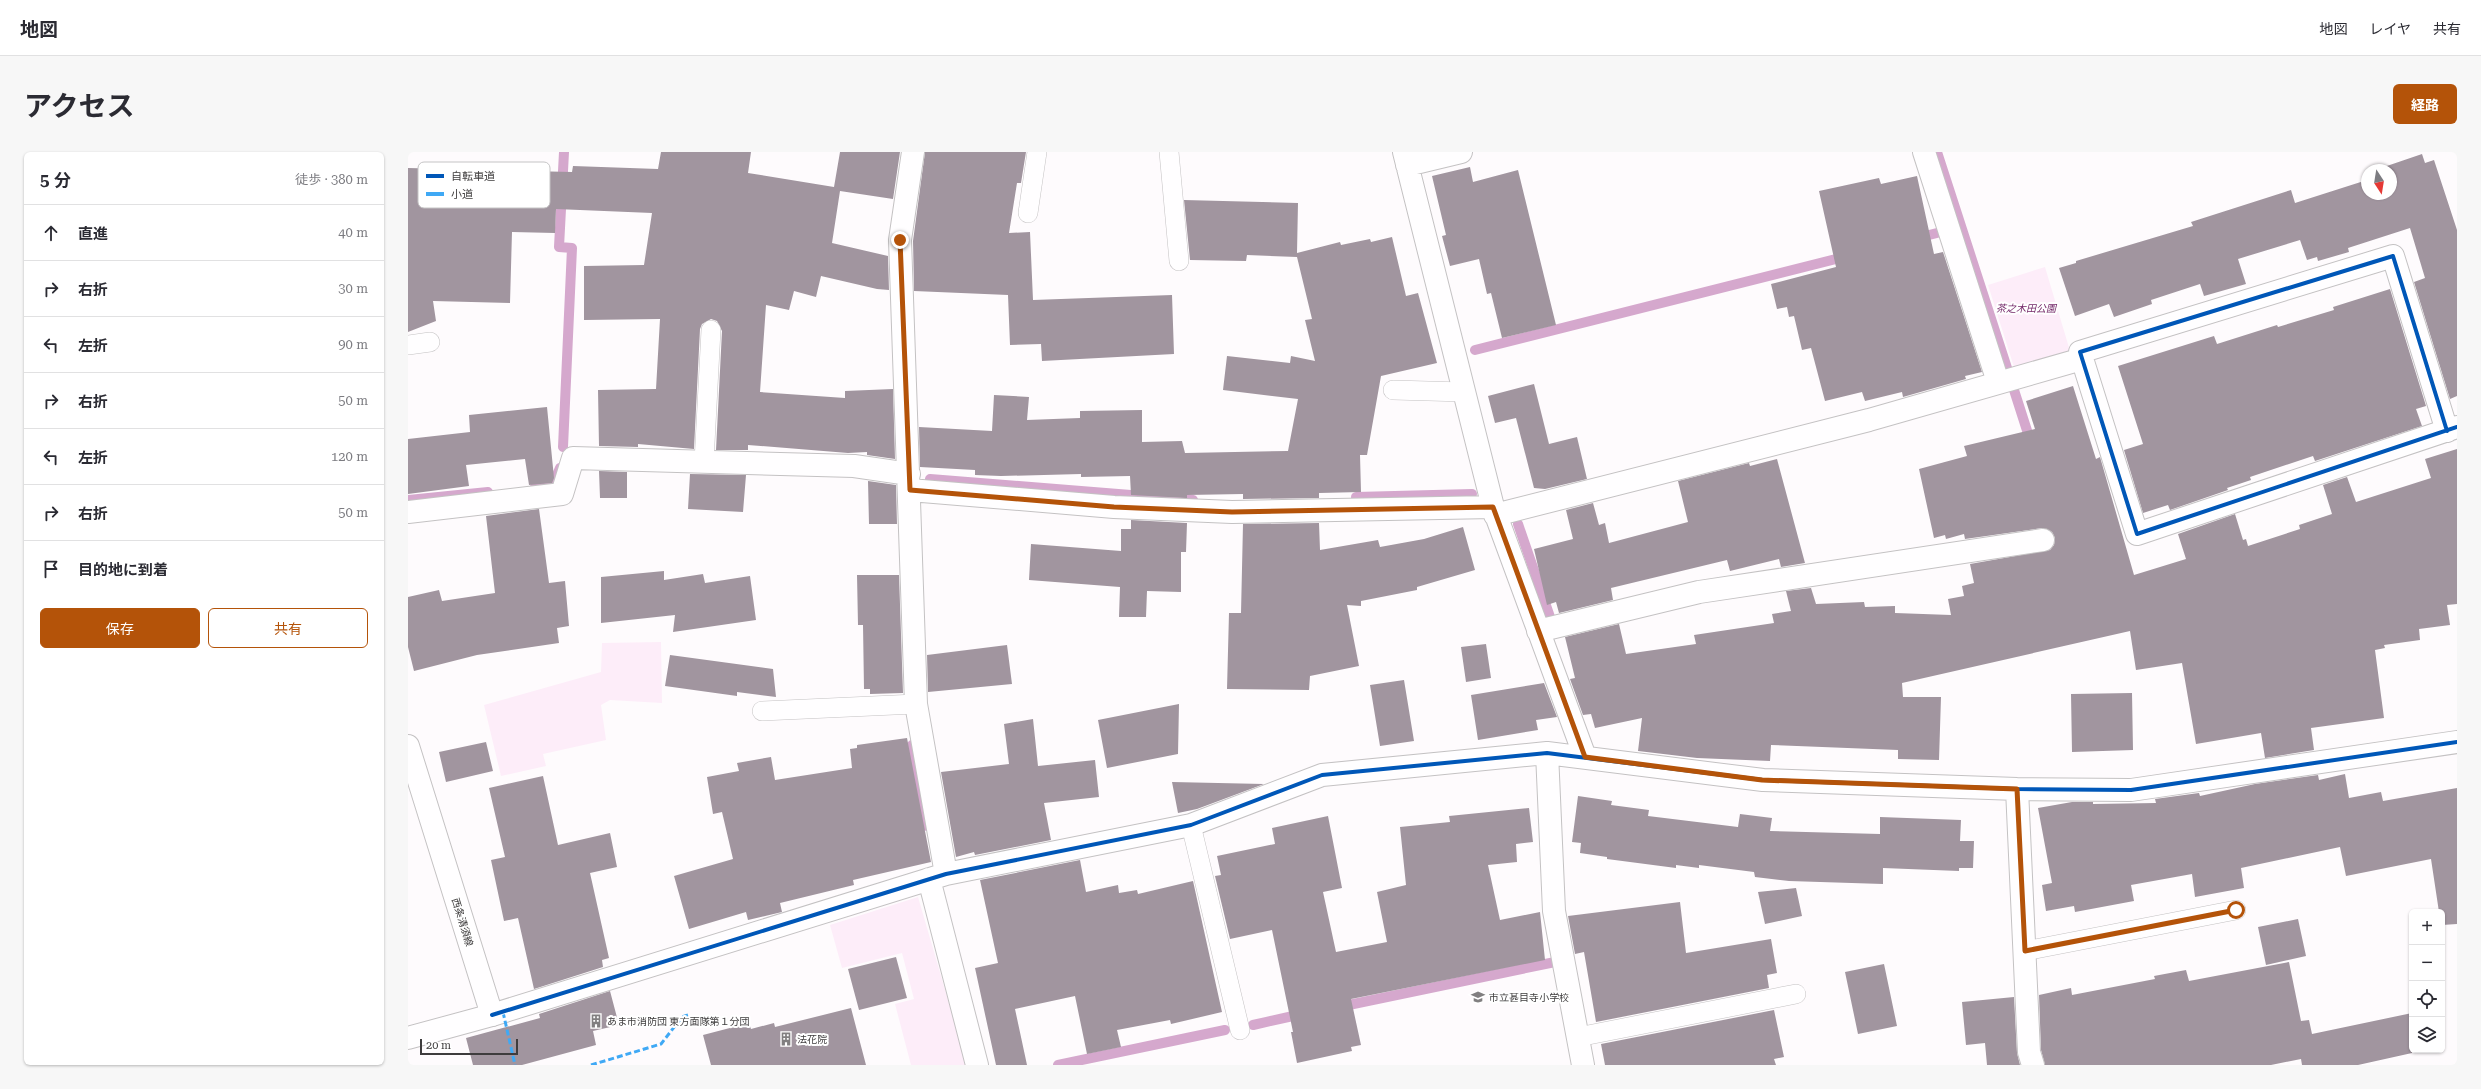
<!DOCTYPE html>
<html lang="ja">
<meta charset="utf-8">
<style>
:root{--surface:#fff;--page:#f7f7f7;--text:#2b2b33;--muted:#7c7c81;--line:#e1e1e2;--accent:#b45309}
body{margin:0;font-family:"Roboto Serif","Noto Sans JP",serif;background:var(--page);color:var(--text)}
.controls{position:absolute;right:12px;bottom:12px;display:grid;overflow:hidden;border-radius:6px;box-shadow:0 1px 3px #0004}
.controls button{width:36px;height:36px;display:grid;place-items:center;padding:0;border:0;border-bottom:1px solid var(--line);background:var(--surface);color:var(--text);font:20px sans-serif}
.compass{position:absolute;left:1953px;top:12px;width:36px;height:36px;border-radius:50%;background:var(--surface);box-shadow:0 1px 3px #0004;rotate:168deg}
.scale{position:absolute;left:12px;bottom:10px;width:98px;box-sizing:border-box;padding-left:4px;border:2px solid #3e3c3d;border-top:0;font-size:11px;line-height:14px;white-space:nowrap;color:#3e3c3d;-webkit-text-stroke:3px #fff;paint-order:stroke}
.stop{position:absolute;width:12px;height:12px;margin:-9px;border:3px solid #b45309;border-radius:50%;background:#fff}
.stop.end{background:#b45309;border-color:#fff;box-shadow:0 1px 4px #0008}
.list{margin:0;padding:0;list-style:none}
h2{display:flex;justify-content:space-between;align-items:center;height:52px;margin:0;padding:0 16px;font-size:17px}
h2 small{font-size:13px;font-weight:400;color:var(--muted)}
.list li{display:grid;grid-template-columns:26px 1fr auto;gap:12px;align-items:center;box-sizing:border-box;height:56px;padding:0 16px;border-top:1px solid var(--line)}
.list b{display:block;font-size:15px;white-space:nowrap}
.list em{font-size:13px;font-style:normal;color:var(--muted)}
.actions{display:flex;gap:8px;padding:12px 16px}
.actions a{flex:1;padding:9px 0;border:1px solid var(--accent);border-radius:6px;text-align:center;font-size:14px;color:var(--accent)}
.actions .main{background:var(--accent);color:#fff}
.icon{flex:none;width:22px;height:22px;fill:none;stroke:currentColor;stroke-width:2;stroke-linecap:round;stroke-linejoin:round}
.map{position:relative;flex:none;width:2049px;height:913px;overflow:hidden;border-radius:6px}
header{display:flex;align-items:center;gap:24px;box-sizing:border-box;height:56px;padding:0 20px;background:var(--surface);border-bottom:1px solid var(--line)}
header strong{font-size:19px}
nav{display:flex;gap:22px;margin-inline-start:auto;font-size:14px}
.intro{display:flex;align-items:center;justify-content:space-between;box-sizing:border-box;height:96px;padding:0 24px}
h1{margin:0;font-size:28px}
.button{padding:10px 18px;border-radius:6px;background:var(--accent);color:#fff;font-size:14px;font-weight:700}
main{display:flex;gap:24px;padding:0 24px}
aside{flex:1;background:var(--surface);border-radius:6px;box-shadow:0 1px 3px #0004}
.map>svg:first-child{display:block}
.green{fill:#fdedf9}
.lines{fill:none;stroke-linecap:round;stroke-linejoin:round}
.stream{stroke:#d5a8cd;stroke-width:10}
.building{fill:#a1959f}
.service-casing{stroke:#c4c2c3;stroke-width:20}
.minor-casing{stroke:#c4c2c3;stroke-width:24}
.secondary-casing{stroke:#c4c2c3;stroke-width:24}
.service{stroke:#fffeff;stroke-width:19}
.minor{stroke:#fffeff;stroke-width:22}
.secondary{stroke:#fffeff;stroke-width:22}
.quiet{stroke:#3fa9f5;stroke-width:3;stroke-dasharray:6 3;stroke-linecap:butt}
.cycleway-casing{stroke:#fff;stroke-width:6}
.cycleway{stroke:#0057b8;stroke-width:4}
.route{stroke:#b45309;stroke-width:5}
.labels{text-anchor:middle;stroke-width:4;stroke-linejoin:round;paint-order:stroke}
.park-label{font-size:10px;font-style:italic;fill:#742969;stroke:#fff}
.street-label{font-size:10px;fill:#3e3c3d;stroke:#fff}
.poi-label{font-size:10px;fill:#3e3c3d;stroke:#fff;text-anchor:start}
.key{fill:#fff;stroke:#c5c4c5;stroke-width:1}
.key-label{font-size:11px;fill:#3e3c3d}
</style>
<header>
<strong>地図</strong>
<nav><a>地図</a><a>レイヤ</a><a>共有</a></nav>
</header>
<div class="intro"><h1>アクセス</h1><a class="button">経路</a></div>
<main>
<aside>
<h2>5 分<small>徒歩 · 380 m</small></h2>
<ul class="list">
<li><svg class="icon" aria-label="ahead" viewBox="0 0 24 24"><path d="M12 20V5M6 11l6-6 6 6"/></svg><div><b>直進</b></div><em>40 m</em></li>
<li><svg class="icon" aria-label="right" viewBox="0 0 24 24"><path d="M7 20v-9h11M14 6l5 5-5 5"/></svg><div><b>右折</b></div><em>30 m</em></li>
<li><svg class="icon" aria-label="left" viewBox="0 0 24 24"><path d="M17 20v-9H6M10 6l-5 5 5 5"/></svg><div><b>左折</b></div><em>90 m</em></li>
<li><svg class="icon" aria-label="right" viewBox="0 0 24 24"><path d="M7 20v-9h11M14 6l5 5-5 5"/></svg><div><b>右折</b></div><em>50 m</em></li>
<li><svg class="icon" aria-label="left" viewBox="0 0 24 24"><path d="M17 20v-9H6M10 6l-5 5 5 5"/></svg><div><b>左折</b></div><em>120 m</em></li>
<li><svg class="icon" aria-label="right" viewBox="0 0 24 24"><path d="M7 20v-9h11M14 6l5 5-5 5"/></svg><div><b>右折</b></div><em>50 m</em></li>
<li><svg class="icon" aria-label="arrive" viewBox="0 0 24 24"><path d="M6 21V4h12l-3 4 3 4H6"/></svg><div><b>目的地に到着</b></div></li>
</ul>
<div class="actions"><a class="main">保存</a><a>共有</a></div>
</aside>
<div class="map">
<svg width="2049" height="913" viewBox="0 0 2049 913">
<rect width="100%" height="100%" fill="#fefbfd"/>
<!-- green -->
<path class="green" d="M1637,115L1662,199L1606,215L1580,133Z
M253,490L254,551L202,548L193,553L198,588L135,602L138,614L93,624L76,553L193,520L194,491Z
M510,745L559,913H503L487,852L506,847L494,801L434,816L422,773Z"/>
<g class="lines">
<!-- stream -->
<path class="stream" d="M1529,0L1600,219
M1509,86L1529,81
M1067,198L1440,104
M1606,238L1623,291
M155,295L164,96L151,95L156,0
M522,327L785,348
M127,335L146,330L152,316
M948,345L1064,342
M0,348L80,340
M1110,372L1143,468
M504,593L519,674
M931,855L1147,810
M845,873L894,862
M650,913L817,878"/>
</g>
<!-- building -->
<path class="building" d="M253,0H343L340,21L426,35L432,0H492L485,47L432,39L424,91L480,104L481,138L469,137L413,124L408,145L386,139L381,158L358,153L352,240L437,246V239L485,237L487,307L459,303V300L440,301L340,293V298H308L314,179L309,169L303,167L294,172L292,177L286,297L230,292V295L191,294L190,238L248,237L252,167L176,168V114L236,113L244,61L148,57L147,81L104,80L102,151L25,149L28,169L0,180V16L164,20L165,14L250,17Z
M517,0H618L613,31H609L601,81L622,80L625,148L764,143L766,202L634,209L633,192L602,193L600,143L506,139L505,89Z
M2014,2L2017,11L2026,8L2049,78V244L2042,247L2006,130L2017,126L2002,76L1940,96L1941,100L1910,109L1909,105L1899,108L1892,88L1830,107L1838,132L1796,144L1792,132L1743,148L1744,152L1706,165L1701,152L1667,164L1651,116L1668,111V109L1785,74L1783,70L1883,38L1887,51L1959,28V42H1983V18L1970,17Z
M1062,15L1065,30L1110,18L1148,173L1094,186L1083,141L1079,142L1071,107L1042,114L1034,84L1038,83L1024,24Z
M1509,24L1526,102L1535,100L1574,220L1557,224L1558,227L1495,245L1494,240L1457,249L1454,240L1417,249L1403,196L1394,198L1386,164L1381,165L1379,155L1369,157L1363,132L1428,115L1411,39L1471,26L1473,32Z
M776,48L890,51L889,101L932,90L933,93L962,87L963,90L984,85L998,144L1010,141L1029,211L973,224L959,303H952L953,340L911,341V346L835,347V342L779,343V346L723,343L722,324L673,325V322L593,324L567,323V318L512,315L511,275L584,279L586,243L621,245L619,268L672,266V259L734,258V290L774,289L777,301L880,299L890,247L815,238L819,204L882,211L883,204L907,209L897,168L904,167L889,105L839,103L838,109L782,108Z
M1982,137L2018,254L2008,257L2014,274L1907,309L1905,304L1842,325L1843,328L1819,336L1820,338L1762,358L1760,353L1735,361L1716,298L1735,292L1710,214L1806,184L1809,192L1869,173L1870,175L1926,158L1925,155Z
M1126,232L1141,292L1169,285L1179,327L1137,337L1126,336L1108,266L1087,271L1080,244Z
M1665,234L1688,307L1692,305L1726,423L1778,407L1770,382L1827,362L1835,388L1838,387L1840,394L1892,377L1891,373L1924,362L1915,333L1939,325L1948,350L2023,326L2017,307L2049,297V452L2039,453L2042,473L2011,477L2012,488L1976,493L1977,496L1967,498L1976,566L1903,576L1906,598L1857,606L1853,581L1788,592L1774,511L1728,518L1722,479L1494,531L1495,545H1533L1531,608L1490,607V598L1363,593L1362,609L1289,606L1230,599L1234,566L1187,576L1183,562L1175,563L1162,527L1167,526L1157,485L1211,472L1218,502L1288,492L1286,483L1366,471L1364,462L1383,459L1378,439L1403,436L1408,452L1456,450L1457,455L1487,454V461L1543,463L1540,447L1556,444L1554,434L1566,431L1562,412L1642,398L1646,393L1647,386L1644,380L1634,376L1557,387L1556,382L1538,387L1537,383L1526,386L1511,317L1559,304L1556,294L1627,277L1618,249Z
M139,255L146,326L144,331L121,333L117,307L58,313L61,334L0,342V287L62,280L61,263Z
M1369,307L1397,411L1373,415L1371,407L1322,419L1319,408L1203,436L1205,448L1151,461L1148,450L1139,453L1126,397L1165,387L1158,358L1185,351L1191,373L1197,371L1201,391L1280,370L1270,329L1341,311L1342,314Z
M191,319L219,320V346H192Z
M282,322L338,323L335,360L280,357Z
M460,329L488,333L489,372H461Z
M131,357L141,431L157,429L161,474L149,476L151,491L69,503L6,519L0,495V445L31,438L34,449L87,441L78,364Z
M723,368L779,371L778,400H773V440L739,439L738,465H711L712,435L621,428L623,392L713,399V377H723Z
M911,371L912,398L970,388L972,395L1016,387L1055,375L1067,418L1009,435V438L953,449V454L939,453L951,514L902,524L901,538L819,537L821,461H833L835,372Z
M256,419V428L295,422L297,431L342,424L348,468L265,480L267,463L193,471V425Z
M449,423H491L495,541L462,542V537H456L455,473H450Z
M1078,492L1083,526L1058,530L1053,495Z
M599,493L604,532L520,540L519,503Z
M262,503L365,517L368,545L329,540V544L257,534Z
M996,528L1006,589L972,594L962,533Z
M1136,531L1149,565L1128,568L1130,578L1070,588L1063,543Z
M1724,541L1725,598L1664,600L1663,542Z
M771,552L770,602L699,616L690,568Z
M625,567L630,614L687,608L691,645L636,651L643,688L567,703L566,700L548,705L533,620L601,612L596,572Z
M499,586L523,710L445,728L446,733L372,751L374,760L340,768L338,760L281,777L266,724L325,707L314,660L305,662L299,625L331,619L329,611L363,605L367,628L444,616L442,597L449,596V593Z
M78,590L85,619L38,630L31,600Z
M1937,622L1941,646L1973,640L1975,649L2049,636V772L2034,773V760H2031L2023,707L1938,724L1932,695L1833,716L1836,736L1787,745L1784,722L1723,733L1726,749L1667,760L1666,754L1638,759L1634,733L1644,731L1630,656L1664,650H1685V652L1748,651L1747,647L1791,641L1792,644L1847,632L1910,623L1911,628Z
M135,624L150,693L202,681L209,715L182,721L201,806L194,808L195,815L126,837L110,766L96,769L83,708L97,705L81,636Z
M764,630L856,632L789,657L770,661Z
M1170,644L1204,649L1203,653L1241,658L1240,664L1330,675L1332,662L1364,666L1362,679L1472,682V665L1553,668L1552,689H1566L1565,716H1551V719L1475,716V732L1381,729L1347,725L1346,720L1291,713V716L1268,713V716L1199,707V705L1172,701L1173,691L1164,690Z
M1121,656L1125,690L1108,692L1109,710L1080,713L1092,768L1132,760L1137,808L943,847L953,893L943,895L944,899L889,911L883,880H885L864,778L822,787L807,724L813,723L809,704L867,692L864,676L920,664L934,736L915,740L928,800L979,790L969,740L998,733L992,675L1042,670L1041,664Z
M672,708L678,740L710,733L711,741L729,738L730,742L785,729L814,860L763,872L762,868L709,878L713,895L679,902L667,844L607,857L619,913H588L567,816L590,811L572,728Z
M1388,736L1394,764L1357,772L1350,740Z
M1272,750L1278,801L1363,787L1369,821L1359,823L1361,836L1188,870L1176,800L1167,802L1160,764Z
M1890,767L1898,804L1858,813L1850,775Z
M488,805L499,846L451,858L440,817Z
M1881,810L1893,869L1901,868L1904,882L2004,861V901L1950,913H1894L1893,907L1863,913H1637L1633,898L1631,843L1663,836L1664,843L1747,827L1746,824L1778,818L1781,829Z
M1476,812L1489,874L1450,882L1437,820Z
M202,839L211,873L185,879L188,893L114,913H65L58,886L132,866L131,862Z
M1606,845L1609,901L1612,913H1579L1577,891L1558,893L1554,850Z
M443,856L458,913H303L295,883L341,871L343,877L366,871L367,875Z
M1366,858L1376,905L1366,907L1368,913H1197L1193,892Z"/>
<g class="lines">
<!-- service casing -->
<g class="service-casing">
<path id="service" d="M761,0L771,109
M620,61L629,0
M0,193L22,190
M985,238L1056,240
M296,310L303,178
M354,559L508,552
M783,673L832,878
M1617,799L1828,758
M1170,885L1388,842"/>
</g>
<!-- minor casing -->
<g class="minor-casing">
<path id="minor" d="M505,0L492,88L508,552L538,722
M996,0L1085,355L1177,605
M1516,0L1590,230
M999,13L1053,0
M2039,279L1985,104L1672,200L1729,382L2049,275
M502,338L706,355L824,360L1085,355
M0,360L154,342L165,306L446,314L501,322
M1087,363L1461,268L1674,207
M1130,479L1291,440L1635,388
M1139,601L1146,759L1175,913
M1609,637L1621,900L1625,913
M521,727L569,913
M84,863L538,722L783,673L914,623L1139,601L1355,628L1609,637L1723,638L2049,590"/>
</g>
<!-- secondary casing -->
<g class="secondary-casing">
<path id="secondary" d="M0,594L84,863L0,886"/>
</g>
<!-- service -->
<use href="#service" class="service"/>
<!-- minor -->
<use href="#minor" class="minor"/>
<!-- secondary -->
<use href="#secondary" class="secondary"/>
<!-- quiet -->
<path class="quiet" d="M95,860L107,913
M183,913L253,892L274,865L280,863"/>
<!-- cycleway casing -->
<g class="cycleway-casing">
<path id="cycleway" d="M2039,279L1985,104L1672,200L1729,382L2049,275
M84,863L538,722L783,673L914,623L1139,601L1355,628L1609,637L1723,638L2049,590"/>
</g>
<!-- cycleway -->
<use href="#cycleway" class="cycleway"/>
</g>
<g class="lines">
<!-- route -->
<path class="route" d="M492,88L502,338L706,355L824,360L1085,355L1177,605L1354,628L1609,637L1617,799L1828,758"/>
</g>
<!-- icons -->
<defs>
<g id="school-bare" transform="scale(1.08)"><path d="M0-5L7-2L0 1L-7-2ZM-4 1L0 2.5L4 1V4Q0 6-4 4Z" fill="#817f80" stroke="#fff" stroke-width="2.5" paint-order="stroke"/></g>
<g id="building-bare" transform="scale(1.08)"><path d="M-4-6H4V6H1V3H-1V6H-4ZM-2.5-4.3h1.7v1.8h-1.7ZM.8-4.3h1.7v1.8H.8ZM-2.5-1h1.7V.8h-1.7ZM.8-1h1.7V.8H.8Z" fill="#817f80" stroke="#fff" stroke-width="2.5" paint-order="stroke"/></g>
</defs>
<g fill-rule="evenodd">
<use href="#school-bare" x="1070" y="845"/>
<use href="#building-bare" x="188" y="869"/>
<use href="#building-bare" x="378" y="887"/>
</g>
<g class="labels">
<!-- park labels -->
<g class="park-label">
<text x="1618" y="160">茶之木田公園</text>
</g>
<!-- street labels -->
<g class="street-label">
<text transform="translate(55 770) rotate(73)" y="4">西条清須線</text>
</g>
<!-- poi labels -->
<g class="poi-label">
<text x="1081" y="849">市立甚目寺小学校</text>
<text x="199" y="873">あま市消防団 東方面隊第１分団</text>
<text x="389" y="891">法花院</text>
</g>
</g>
<!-- legend -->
<rect x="10" y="10" width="132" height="46" rx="6" class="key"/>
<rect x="18" y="22" width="18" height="4" fill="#0057b8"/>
<rect x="18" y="40" width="18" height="4" fill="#3fa9f5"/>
<g class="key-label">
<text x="43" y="28">自転車道</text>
<text x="43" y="46">小道</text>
</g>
</svg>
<div class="controls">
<button>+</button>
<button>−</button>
<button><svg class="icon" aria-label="locate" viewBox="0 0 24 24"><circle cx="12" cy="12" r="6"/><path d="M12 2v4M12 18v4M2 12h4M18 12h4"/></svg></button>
<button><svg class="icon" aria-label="layers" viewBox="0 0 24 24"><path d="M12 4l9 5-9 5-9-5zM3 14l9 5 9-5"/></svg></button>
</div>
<svg class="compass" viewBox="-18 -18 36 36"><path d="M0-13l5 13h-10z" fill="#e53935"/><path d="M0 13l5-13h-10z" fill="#7c7c81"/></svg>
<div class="scale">20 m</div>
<div class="stop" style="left:1828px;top:758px"></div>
<div class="stop end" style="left:492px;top:88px"></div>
</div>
</main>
